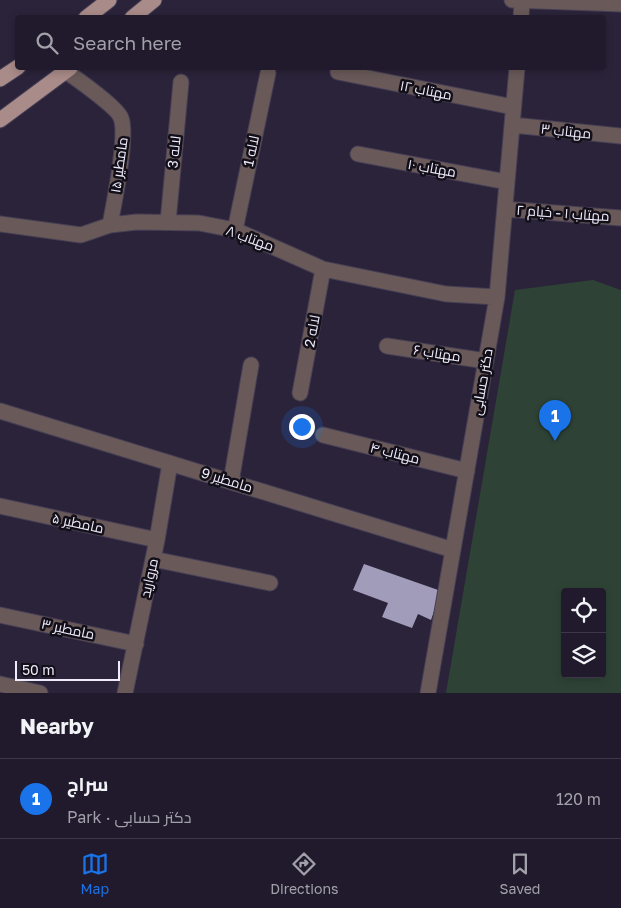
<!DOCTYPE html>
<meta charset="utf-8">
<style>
:root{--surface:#201a2c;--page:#2d2738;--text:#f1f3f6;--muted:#a2a1a9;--line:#3d3848;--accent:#1a73e8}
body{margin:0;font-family:"Golos Text",Cairo,sans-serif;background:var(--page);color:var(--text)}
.controls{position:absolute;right:15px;bottom:15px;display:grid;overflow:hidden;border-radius:5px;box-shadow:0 2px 8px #0003}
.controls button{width:45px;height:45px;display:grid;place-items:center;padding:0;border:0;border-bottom:1px solid var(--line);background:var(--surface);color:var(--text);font:25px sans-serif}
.scale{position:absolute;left:15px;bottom:12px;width:105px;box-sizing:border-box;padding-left:5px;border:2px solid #efebfa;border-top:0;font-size:14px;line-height:18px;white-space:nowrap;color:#efebfa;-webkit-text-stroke:4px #120f19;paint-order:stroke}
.you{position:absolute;left:301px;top:426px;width:18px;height:18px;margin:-12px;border:4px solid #fff;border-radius:50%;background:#1a73e8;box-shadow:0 0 0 8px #1a73e833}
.badge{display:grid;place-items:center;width:32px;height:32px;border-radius:50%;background:var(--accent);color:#fff;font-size:16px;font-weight:700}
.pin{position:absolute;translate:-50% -41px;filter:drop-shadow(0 1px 2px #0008)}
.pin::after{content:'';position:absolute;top:26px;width:18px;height:15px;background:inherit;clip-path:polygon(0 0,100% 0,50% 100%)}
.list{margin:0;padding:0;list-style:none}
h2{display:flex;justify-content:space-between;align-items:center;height:65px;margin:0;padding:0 20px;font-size:21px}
h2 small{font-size:16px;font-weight:400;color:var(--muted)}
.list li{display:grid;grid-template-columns:32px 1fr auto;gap:15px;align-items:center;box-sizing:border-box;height:80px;padding:0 20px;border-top:1px solid var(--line)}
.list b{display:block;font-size:19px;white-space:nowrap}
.list p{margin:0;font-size:16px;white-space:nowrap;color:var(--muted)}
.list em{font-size:16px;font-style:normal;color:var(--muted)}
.icon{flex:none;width:28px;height:28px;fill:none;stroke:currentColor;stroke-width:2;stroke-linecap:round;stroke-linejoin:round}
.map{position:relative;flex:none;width:621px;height:693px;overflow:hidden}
.search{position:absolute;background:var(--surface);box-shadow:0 2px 8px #0003;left:15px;right:15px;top:15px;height:55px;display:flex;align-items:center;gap:12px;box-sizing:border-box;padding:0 18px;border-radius:5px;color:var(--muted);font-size:19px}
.sheet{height:145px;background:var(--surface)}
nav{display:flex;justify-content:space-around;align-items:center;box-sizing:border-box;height:70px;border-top:1px solid var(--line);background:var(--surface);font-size:14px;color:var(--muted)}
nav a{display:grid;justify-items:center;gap:2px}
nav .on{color:var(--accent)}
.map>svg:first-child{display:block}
.green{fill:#2e4336;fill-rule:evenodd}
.building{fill:#a19cba}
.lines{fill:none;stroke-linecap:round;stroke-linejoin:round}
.street-casing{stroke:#463f55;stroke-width:17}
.primary-casing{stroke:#463f55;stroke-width:17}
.street{stroke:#695a59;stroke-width:15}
.primary{stroke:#a98b89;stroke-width:15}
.labels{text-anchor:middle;stroke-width:5;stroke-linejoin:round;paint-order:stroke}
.street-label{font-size:14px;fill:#efebfa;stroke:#120f19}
</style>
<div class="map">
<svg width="621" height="693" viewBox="0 0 621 693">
<rect width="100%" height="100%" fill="#2b233a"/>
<!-- green -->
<path class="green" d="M593,280L621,290V693H446L515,290ZM565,592H602V674H565Z"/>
<!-- building -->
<path class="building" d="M364,564L441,591L431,620L418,614L412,628L382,617L388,603L353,590Z"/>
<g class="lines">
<!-- street casing -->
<g class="street-casing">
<path id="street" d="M512,0L621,4
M521,18L522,0
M65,71C76,78 118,108 121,118C128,136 114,203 110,225
M338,72L513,107
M512,125L621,136
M358,154L507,182
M505,209L621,218
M168,222L181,82
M0,224L81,235L110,225L137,222L199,223L235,230L323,269L446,294L497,297
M235,230L268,73
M387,346L486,361
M300,393L323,269
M0,411L453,550
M323,435L467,471
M231,482L251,365
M0,506L157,540
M153,559L270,583
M0,615L136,644
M0,684L40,693
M125,693L157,540L170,463
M428,693L497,297L517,68"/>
</g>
<!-- primary casing -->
<g class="primary-casing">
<path id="primary" d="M86,18L109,0
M132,18L154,0
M0,79L18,67
M0,120L70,68"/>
</g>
<!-- street -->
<use href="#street" class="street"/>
<!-- primary -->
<use href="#primary" class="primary"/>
</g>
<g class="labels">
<!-- street labels -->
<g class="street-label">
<text transform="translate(426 90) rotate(11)" y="5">مهتاب ۱۲</text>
<text transform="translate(566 131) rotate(6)" y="5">مهتاب ۳</text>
<text transform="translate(251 151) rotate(-78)" y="5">لاله 1</text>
<text transform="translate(174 152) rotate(-84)" y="5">لاله 3</text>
<text transform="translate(119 165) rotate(-82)" y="5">مامطیر ۱۵</text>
<text transform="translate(432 168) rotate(10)" y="5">مهتاب ۱۰</text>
<text transform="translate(563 213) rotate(4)" y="5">مهتاب ۱ - خیام ۲</text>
<text transform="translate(250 238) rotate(20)" y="5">مهتاب ۸</text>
<text transform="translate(312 331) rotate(-80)" y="5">لاله 2</text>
<text transform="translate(437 353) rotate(9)" y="5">مهتاب ۶</text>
<text transform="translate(482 382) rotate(-80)" y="5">دکتر حسابی</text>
<text transform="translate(395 453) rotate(14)" y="5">مهتاب ۴</text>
<text transform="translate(227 480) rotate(17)" y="5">مامطیر 9</text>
<text transform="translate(78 523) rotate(12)" y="5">مامطیر ۵</text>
<text transform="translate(149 578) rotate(-78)" y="5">مروارید</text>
<text transform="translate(68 629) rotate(12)" y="5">مامطیر ۳</text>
</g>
</g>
</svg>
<div class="controls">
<button><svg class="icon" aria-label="locate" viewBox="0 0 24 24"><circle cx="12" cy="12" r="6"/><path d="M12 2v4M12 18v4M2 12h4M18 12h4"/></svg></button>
<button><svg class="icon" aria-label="layers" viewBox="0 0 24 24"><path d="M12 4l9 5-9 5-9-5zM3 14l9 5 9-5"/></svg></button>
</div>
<div class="scale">50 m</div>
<div class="you"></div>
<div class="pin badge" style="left:555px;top:441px">1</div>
<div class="search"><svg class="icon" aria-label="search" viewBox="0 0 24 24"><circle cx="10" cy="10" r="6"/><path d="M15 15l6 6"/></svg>Search here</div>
</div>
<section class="sheet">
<h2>Nearby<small></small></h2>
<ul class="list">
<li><span class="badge">1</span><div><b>سراج</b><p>Park · دکتر حسابی</p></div><em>120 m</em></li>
</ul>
</section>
<nav>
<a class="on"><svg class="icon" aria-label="map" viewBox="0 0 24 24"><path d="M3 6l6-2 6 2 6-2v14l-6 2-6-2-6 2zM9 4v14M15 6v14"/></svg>Map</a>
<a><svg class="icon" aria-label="directions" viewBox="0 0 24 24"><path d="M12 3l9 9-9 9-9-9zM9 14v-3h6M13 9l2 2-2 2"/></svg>Directions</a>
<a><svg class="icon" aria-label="saved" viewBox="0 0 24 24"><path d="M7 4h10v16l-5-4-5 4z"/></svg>Saved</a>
</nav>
